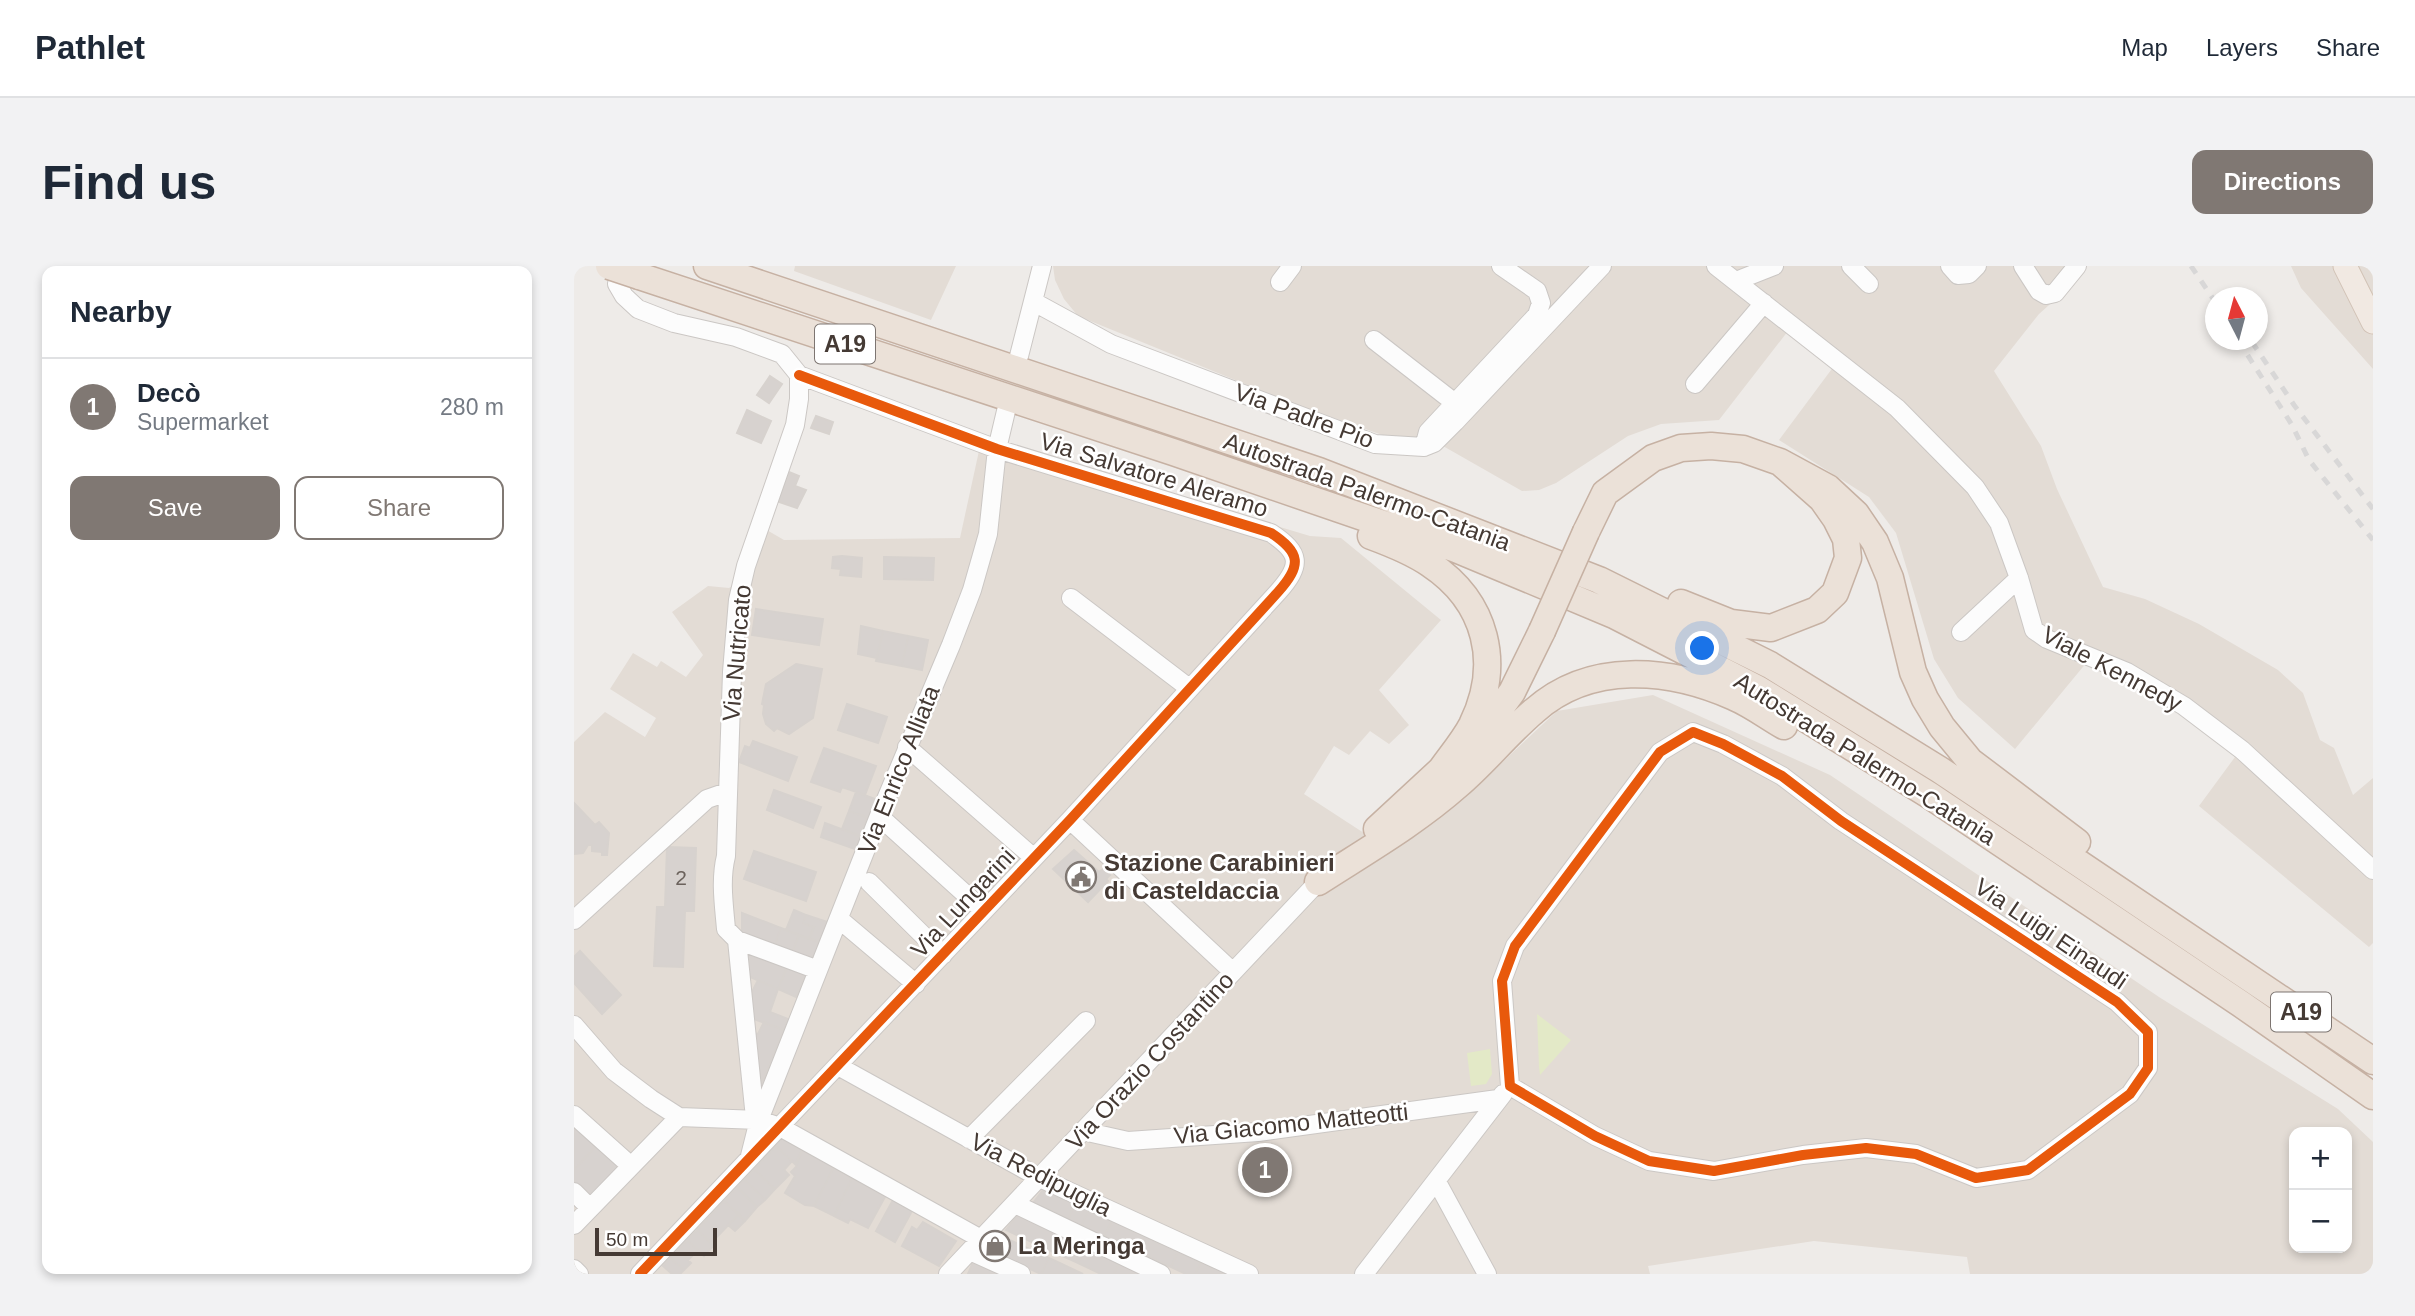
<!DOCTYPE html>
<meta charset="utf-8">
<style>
:root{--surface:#fff;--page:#f2f2f3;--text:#1f2937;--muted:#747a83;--line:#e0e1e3;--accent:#807873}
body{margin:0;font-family:Arial,sans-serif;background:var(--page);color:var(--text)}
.controls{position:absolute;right:21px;bottom:21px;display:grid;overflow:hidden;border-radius:14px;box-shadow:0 4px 10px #0003}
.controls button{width:63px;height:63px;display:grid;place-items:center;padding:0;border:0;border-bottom:2px solid var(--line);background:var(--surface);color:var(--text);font:35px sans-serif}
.compass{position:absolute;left:1631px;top:21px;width:63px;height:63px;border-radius:50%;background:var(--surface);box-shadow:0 4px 10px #0003;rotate:354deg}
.scale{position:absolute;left:21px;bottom:18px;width:122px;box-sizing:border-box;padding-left:7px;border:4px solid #453a34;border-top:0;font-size:19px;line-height:24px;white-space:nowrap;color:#453a34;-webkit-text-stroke:5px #fff;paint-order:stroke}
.you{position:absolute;left:1129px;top:383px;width:24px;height:24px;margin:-18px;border:5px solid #fff;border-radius:50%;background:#1a73e8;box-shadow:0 0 0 10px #1a73e833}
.badge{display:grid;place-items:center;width:46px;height:46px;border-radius:50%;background:var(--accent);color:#fff;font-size:23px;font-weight:700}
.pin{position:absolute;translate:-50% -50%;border:4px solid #fff;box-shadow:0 2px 7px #0006}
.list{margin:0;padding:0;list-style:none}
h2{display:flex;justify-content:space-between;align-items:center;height:91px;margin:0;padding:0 28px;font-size:30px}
h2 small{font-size:23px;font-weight:400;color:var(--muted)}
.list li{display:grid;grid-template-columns:46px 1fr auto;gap:21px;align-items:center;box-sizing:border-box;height:98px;padding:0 28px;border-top:2px solid var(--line)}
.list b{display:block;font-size:26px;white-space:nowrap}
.list p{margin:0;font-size:23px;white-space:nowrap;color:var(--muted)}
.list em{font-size:23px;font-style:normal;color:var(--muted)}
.actions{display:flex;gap:14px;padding:21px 28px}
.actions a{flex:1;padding:16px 0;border:2px solid var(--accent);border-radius:14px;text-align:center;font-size:24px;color:var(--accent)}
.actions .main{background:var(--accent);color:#fff}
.map{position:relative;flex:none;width:1799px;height:1008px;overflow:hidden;border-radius:14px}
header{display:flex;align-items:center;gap:42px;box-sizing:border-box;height:98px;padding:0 35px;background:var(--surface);border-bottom:2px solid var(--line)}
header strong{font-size:33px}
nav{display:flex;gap:38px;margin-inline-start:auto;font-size:24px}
.intro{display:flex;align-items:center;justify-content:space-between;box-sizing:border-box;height:168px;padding:0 42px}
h1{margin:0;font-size:49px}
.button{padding:18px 32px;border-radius:14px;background:var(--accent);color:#fff;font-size:24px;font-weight:700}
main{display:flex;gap:42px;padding:0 42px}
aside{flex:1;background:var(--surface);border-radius:14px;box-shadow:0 4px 10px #0003}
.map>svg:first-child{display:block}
.residential{fill:#e3dcd5;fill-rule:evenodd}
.green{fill:#e3e9c7}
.building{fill:#d7d2cf;stroke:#d7d2ce;stroke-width:2}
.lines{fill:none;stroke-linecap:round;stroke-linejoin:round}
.minor-casing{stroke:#cbc7c4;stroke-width:20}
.major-casing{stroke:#d1c2b5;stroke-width:25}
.highway-casing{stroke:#c6b1a3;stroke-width:29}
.minor{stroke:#fcfcfc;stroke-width:18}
.major{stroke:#f1e9e2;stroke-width:23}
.highway{stroke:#ebe1d8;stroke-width:26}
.rail{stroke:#d8d7d7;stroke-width:5;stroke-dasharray:9 9;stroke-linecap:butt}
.highway-bridge-casing{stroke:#c6b1a3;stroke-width:29;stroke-linecap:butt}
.highway-bridge{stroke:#ebe1d8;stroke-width:26}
.cycleway-casing{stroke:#fff;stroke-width:15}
.cycleway{stroke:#e8590c;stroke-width:10}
.labels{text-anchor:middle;stroke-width:5;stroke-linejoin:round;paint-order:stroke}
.number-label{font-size:21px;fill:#6b625c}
.shield{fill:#fff;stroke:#7d7571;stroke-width:2}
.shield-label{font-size:23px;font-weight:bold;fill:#453a34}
.street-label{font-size:24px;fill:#453a34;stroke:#fff}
.poi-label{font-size:24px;font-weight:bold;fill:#453a34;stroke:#fff;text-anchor:start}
</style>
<header>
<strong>Pathlet</strong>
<nav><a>Map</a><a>Layers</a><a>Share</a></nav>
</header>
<div class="intro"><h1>Find us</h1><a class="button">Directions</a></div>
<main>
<aside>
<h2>Nearby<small></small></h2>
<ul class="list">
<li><span class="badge">1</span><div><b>Decò</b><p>Supermarket</p></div><em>280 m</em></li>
</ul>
<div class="actions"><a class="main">Save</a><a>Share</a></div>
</aside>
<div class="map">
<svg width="1799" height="1008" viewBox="0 0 1799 1008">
<rect width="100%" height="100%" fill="#eeebe8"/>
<!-- residential -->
<path class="residential" d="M221,0H382L357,54L220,5Z
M479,0H1511L1493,23L1465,48L1420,105L1467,180L1483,223L1529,321L1571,333L1625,358L1704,404L1729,427L1746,474L1760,482L1779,529L1799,512V677L1795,681L1625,540L1661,491L1618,456L1558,417L1513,396L1441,483L1384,432L1360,393L1322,267L1295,231L1205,174L1260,100L1214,65L1145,154L1087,158L1054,170L982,217L965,224L948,225L869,180L820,173L725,140L504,50L490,33L481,14Z
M1717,0H1799V103L1727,22Z
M408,171L736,270L767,272L867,354L805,424L835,459L815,478L796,465L775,489L760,480L730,528L816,584L892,530L983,445L1079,429L1256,509L1585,731L1764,843L1799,876V1008H1396L1393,991L1240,975L1074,1000L1076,1008H0V476L31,446L71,471L82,452L36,423L59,387L83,401L87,395L112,411L129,389L98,346L134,320L155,322L160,319L179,256L210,274L386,272ZM1720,866H1773V982H1720Z"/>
<!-- green -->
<path class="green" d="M963,748L997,774L966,809L965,801Z
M916,783L918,808L912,818L897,820L893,787Z"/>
<!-- building -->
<path class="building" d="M196,110L208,118L195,137L183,129Z
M173,144L197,155L187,177L163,167Z
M242,150L259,156L255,168L237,162Z
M210,204L225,210L221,220L232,224L223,242L199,234Z
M268,290L288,292L287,311L266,309L267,303L258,302L259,291Z
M310,291L360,292L359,314L310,313Z
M182,343L249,353L245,379L178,369Z
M287,360L309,365L303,392L284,388Z
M309,365L334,370L328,400L302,395Z
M334,370L354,374L348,404L328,400Z
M222,398L248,403L239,452L215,468L203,462L200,465L192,458L189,448L190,439L188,438L192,418Z
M273,438L313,451L304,477L264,464Z
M179,475L223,491L214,515L165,496L171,480L176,482Z
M250,482L302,500L291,529L268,521L266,526L237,516Z
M200,524L247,541L239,562L193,544Z
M282,526L304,534L297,553L275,545Z
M1,538L21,559L25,556L35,567L33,589H28V586L18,585V579H14L9,587L0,588Z
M275,545L293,551L286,570L268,563Z
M251,557L286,570L281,583L247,571Z
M93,581L122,582L120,645H111L109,701L80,700L83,641H91Z
M500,584L525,606L529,603L536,609L532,613L534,615L514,636L479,603Z
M180,585L242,606L232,635L170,613Z
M220,644L232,649L229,657L240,661L235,673L212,664Z
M168,647L207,662L200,680L168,668Z
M232,649L253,656L246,676L235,673L240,661L229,657Z
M207,662L225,669L218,686L200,680Z
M225,669L246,676L239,694L218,686Z
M171,682L213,701L204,723L174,710Z
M6,685L47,729L28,748L0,717V691Z
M213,701L232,710L222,731L204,723Z
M184,714L204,723L196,746L214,753L210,764L177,752L175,732Z
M190,756L210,764L186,822L179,767L184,768Z
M3,860L23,879L0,904V862Z
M208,872L228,884L221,898L202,880Z
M23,879L46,900L17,931L0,915V904Z
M202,880L218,895L210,904L215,909L201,923L180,903Z
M228,884L260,901L240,940L231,939L211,927L221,910L217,906L222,901Z
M260,901L278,912L260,950L240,940Z
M180,903L201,923L191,934L170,913Z
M278,912L311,931L294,962L276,953L274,957L260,950Z
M170,913L191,934L183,941L163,921Z
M163,921L183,941L171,955L150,935Z
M469,924L501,938L494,953L459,937Z
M319,934L338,945L321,976L302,965Z
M150,935L165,948L137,977L123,964Z
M501,938L515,944L507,960L494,953Z
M515,944L538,955L530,970L507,960Z
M165,948L171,955L161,965L154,959Z
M444,949L485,968L477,985L432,964Z
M538,955L570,970L563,985L530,970Z
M349,956L382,975L365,1000L328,980L338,961L343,964Z
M123,964L140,979L130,990L113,974Z
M485,968L512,981L504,997L477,985Z
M427,970L475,992L467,1008L414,984Z
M570,970L604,986L597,1001L563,985Z
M113,974L124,984L114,994L104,984Z
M512,981L545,996L540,1008H527L504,997Z
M104,984L117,997L110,1004L96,992Z
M604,986L627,996L621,1008H612L597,1001Z
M96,992L110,1004L106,1008H98L89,1000Z
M475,992L509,1008H467Z
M399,996L424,1008H394Z
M545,996L566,1006L565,1008H540Z
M627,996L653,1008H621Z"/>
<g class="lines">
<!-- minor casing -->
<g class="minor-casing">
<path id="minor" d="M48,0L43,18L50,30L64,43L100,57L162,71L208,88L225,109V133L221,159L172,300L164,334L158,406L152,590C146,614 150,639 152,663L163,674L180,842L185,854
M1142,0L1323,142L1401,221L1425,257L1445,312L1460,364L1473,373L1553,406L1610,440L1668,484L1799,604
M1277,0L1295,18
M1376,0L1384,9L1395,8L1403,0
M1449,0L1465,25L1472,29L1481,27L1503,0
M1162,15L1200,0
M706,16L718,0
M460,36L537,78L801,178L850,181L860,177L881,156L1028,0
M800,74L881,137
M445,90L468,0
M1121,118L1190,37
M850,181L854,166L963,49L967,37L963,25L927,0
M497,332L615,422
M1387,366L1445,312
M1119,466L1149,478L1208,510L1267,555L1543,736L1574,766V802L1556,828L1454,904L1402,912L1342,888L1292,882L1229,889L1140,905L1075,895L1021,870L936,820L928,715L941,680L1086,486Z
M333,481L460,592
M305,550L410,645
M496,554L659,706
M295,616L369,689
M265,653L342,718
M0,654L133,533L153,526
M163,674L244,704
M0,759L40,805L77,833L105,851L185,854L206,861L407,973
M264,800L466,912L675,1008
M0,849L57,900
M509,865L554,875L684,866L924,833
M395,873L512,755
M176,890L185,854L305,550L377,379L398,324L414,268L423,183L432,145
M863,916L913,1008
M0,926L16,942
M441,938L587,1008
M0,959L105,851
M396,985L447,1008
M0,1003L5,1008
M66,1008L496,554L704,326C728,299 727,287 697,267L423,183L225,109
M374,1008L744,616
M790,1008L929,828"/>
</g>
<!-- major casing -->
<g class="major-casing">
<path id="major" d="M1771,0L1799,56"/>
</g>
<!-- highway casing -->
<g class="highway-casing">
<path id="highway" d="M133,0L745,205L1025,314L1196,399L1366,504L1799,795
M65,10L599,186L882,283L1040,349L1184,423L1355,529L1667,738L1799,830
M1012,266L1031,227L1079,192L1107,182L1137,180L1169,183L1206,196L1254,222L1282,248L1301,276L1316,312L1339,406L1351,433L1368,461L1396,495L1503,576
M797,270C816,277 839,286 856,298C913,336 928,398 898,459C889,476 875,492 864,508
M1107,337L1157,357L1197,362L1243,344L1261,327L1274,292L1272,273L1262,253L1248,233L1206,196
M803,563L911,463L938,426L968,365
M744,616C792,585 841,557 884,519C911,496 933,468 960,445C1016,395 1095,402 1160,431C1177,438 1194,451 1210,460"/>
</g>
<!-- minor -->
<use href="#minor" class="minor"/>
<!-- major -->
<use href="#major" class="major"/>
<!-- highway -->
<use href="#highway" class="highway"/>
<!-- rail -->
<path class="rail" d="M1617,0L1642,37
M1664,74L1718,159L1735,194L1799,274
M1678,76L1720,139L1799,243"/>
<!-- highway-bridge casing -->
<g class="highway-bridge-casing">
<path id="highway-bridge" d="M35,0L65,10
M968,365L1012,266"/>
</g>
<!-- highway-bridge -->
<use href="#highway-bridge" class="highway-bridge"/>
<!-- cycleway casing -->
<g class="cycleway-casing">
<path id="cycleway" d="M1119,466L1149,478L1208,510L1267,555L1543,736L1574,766V802L1556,828L1454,904L1402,912L1342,888L1292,882L1229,889L1140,905L1075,895L1021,870L936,820L928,715L941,680L1086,486Z
M66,1008L496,554L704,326C728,299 727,287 697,267L423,183L225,109"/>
</g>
<!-- cycleway -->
<use href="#cycleway" class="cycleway"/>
</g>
<!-- icons -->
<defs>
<g id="civic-ring" transform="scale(1.575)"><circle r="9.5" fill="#fff" stroke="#807873" stroke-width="1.5"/><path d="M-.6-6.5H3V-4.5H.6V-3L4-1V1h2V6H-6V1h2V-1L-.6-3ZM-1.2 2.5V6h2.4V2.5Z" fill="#807873"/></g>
<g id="shop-ring" transform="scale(1.575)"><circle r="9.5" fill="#fff" stroke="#807873" stroke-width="1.5"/><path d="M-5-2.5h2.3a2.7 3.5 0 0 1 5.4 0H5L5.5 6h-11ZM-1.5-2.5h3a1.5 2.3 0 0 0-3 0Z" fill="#807873"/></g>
</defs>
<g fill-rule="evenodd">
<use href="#civic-ring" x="507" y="611"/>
<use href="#shop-ring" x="421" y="980"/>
</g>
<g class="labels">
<!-- number labels -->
<g class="number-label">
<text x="107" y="619">2</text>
</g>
<!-- shield labels -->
<g class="shield">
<rect x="241" y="58.5" width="60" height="39" rx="5"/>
<rect x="1697" y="726.5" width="60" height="39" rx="5"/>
</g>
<g class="shield-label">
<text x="271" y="86">A19</text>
<text x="1727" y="754">A19</text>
</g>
<!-- street labels -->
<g class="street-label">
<text transform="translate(730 150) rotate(20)" y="8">Via Padre Pio</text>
<text transform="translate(580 209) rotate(17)" y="8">Via Salvatore Aleramo</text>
<text transform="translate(793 226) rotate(20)" y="8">Autostrada Palermo-Catania</text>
<text transform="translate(163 387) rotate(-85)" y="8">Via Nutricato</text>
<text transform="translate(1538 403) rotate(28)" y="8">Viale Kennedy</text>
<text transform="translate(1291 493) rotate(32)" y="8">Autostrada Palermo-Catania</text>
<text transform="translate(325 504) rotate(-68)" y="8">Via Enrico Alliata</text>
<text transform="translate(389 637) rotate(-47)" y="8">Via Lungarini</text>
<text transform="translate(1477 668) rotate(34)" y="8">Via Luigi Einaudi</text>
<text transform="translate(576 795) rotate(-47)" y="8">Via Orazio Costantino</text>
<text transform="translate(717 858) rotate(-6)" y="8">Via Giacomo Matteotti</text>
<text transform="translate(467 909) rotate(27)" y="8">Via Redipuglia</text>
</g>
<!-- poi labels -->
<g class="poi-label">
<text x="530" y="605">Stazione Carabinieri<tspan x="530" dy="28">di Casteldaccia</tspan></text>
<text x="444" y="988">La Meringa</text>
</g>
</g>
</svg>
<div class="controls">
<button>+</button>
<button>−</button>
</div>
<svg class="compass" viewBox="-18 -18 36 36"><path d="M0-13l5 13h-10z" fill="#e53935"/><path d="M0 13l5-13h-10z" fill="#747a83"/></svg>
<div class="scale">50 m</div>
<div class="you"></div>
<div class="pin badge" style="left:691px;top:904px">1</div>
</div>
</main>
